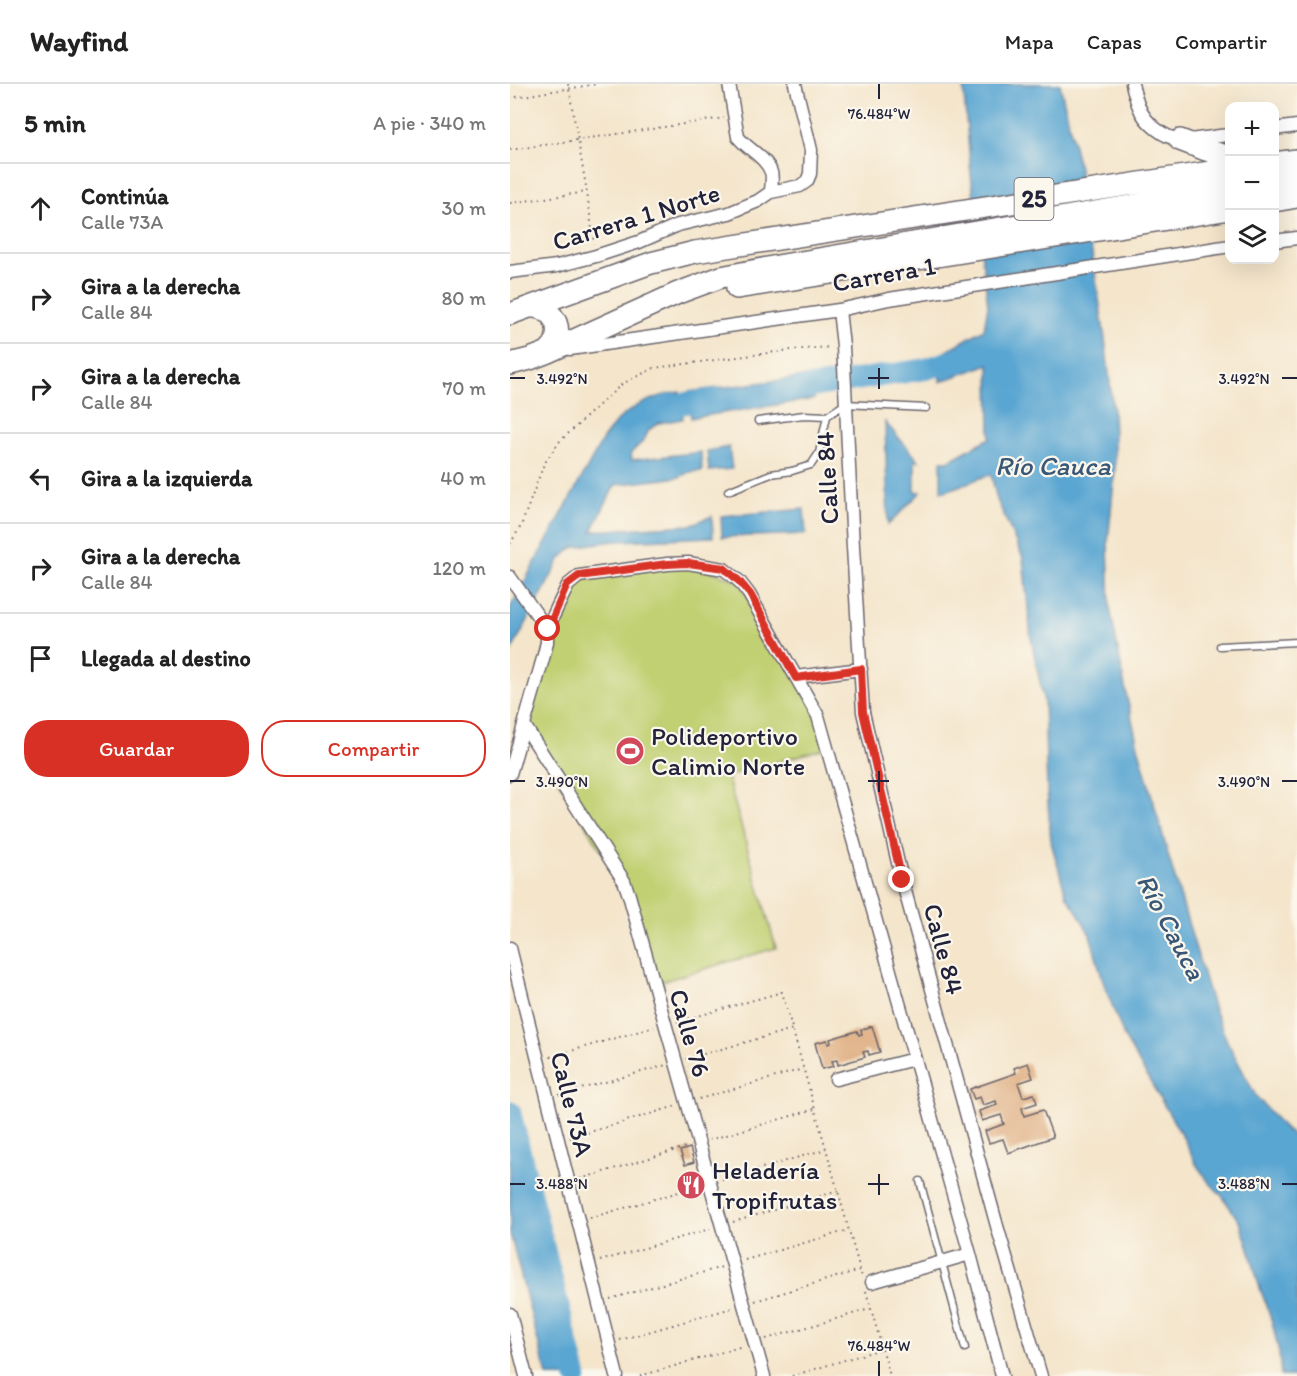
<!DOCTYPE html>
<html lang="es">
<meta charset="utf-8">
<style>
:root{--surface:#fff;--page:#f2f2f2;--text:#222;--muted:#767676;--line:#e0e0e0;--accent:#d93025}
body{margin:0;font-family:Itim,sans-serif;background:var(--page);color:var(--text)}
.controls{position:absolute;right:18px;top:18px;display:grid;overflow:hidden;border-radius:12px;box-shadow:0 6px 24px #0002}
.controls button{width:54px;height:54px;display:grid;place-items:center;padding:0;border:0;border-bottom:2px solid var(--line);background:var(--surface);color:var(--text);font:30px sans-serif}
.stop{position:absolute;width:18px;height:18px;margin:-14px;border:4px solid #d93025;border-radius:50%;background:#fff}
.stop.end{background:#d93025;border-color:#fff;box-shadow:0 2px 6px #0008}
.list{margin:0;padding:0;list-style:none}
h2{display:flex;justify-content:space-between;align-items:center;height:78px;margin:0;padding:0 24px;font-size:26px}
h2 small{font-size:20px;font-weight:400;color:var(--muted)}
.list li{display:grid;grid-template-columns:39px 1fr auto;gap:18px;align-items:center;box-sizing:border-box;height:90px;padding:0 24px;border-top:2px solid var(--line)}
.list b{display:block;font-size:22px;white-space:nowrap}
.list p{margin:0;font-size:20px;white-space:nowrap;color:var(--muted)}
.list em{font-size:20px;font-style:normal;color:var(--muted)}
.actions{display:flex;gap:12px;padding:18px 24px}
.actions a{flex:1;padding:14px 0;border:2px solid var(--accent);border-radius:24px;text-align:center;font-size:21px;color:var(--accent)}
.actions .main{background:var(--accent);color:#fff}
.icon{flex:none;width:33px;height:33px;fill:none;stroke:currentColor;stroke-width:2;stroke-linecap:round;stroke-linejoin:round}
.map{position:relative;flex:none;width:787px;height:1292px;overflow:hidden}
header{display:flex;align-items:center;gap:36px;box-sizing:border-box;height:84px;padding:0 30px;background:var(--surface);border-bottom:2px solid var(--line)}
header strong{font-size:28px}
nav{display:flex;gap:33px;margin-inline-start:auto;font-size:21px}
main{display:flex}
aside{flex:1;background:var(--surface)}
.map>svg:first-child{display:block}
.green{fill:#c1d072;stroke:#727956;stroke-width:1.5}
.water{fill:#5aa6d2;stroke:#3e6486;stroke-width:1.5}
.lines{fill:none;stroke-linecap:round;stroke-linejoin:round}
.river{stroke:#5aa6d2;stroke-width:22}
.building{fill:#dfad81}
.service-casing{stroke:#6c666d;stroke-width:9}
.minor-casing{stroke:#6c666d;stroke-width:15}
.trunk-casing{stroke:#6c666d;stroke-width:24}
.path{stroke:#6c666d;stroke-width:2;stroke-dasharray:1.5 4.5;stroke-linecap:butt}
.service{stroke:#fff;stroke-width:6}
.minor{stroke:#fff;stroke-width:12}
.trunk{stroke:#fff;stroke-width:21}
.route{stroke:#d93025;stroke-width:8}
.ticks{fill:none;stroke:#22223b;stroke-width:2}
.labels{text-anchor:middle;stroke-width:4.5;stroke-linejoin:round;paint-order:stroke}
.shield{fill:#fbf7ec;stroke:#636270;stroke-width:1.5}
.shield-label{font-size:24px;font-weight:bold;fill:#22223b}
.street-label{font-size:26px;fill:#22223b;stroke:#fbf7ec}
.poi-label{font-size:26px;fill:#22223b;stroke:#fbf7ec;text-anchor:start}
.water-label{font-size:27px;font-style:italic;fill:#385777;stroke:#fbf7ec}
.ticks-label{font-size:15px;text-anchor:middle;fill:#22223b;stroke:#fbf7ec;stroke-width:4.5;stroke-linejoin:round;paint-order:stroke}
</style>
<header>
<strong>Wayfind</strong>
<nav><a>Mapa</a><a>Capas</a><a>Compartir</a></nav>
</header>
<main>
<aside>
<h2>5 min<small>A pie · 340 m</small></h2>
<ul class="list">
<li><svg class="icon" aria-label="ahead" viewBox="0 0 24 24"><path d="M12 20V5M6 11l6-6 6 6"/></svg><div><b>Continúa</b><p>Calle 73A</p></div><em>30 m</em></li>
<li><svg class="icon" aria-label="right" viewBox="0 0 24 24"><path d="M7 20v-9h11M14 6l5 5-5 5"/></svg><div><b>Gira a la derecha</b><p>Calle 84</p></div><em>80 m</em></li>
<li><svg class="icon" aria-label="right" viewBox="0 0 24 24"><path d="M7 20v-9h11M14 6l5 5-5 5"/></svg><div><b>Gira a la derecha</b><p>Calle 84</p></div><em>70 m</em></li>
<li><svg class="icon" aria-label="left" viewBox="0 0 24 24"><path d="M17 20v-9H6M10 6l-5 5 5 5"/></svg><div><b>Gira a la izquierda</b></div><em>40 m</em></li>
<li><svg class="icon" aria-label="right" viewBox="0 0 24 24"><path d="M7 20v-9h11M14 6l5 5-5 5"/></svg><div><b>Gira a la derecha</b><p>Calle 84</p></div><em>120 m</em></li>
<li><svg class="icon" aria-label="arrive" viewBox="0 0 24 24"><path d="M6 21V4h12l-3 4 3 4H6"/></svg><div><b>Llegada al destino</b></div></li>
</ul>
<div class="actions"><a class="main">Guardar</a><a>Compartir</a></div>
</aside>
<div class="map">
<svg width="787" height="1292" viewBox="0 0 787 1292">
<rect width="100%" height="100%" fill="#fbf7ec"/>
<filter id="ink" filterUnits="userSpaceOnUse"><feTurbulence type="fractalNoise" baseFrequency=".0167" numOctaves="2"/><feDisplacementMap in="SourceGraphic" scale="12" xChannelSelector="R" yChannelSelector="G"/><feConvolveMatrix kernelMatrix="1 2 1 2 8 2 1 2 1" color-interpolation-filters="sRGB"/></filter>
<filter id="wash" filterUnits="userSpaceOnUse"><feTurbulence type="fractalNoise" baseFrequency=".008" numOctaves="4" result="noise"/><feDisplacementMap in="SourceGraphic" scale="24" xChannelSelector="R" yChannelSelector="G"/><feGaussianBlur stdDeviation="1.35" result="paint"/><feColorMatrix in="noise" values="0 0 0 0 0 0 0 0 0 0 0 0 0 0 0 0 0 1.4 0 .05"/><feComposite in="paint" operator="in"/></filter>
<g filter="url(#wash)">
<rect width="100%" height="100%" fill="#f4e5cb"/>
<!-- green -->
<path class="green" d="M178,479L229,497L308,632L316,664L217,692L266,864L143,900L119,811L14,641L37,558L64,495Z"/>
<!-- water -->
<path class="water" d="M453,0H550L569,84L595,255L603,325L605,385L598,459L600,524L617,614L628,662L659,774L703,923L717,957L746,1012L774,1044L787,1054V1292H771L769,1268L762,1238L748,1198L739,1164L730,1139L713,1113L698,1097L686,1080L674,1055L615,955L594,900L580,851L568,829L556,811L541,758L537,706L534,618L521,554L513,474L487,416L481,390L436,407H431V377H438L480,354L479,280L430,298L428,272L474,245L478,221L461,91Z
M302,292L304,315L181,334L178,308Z
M170,308L173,335L149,339L139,346L134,356L121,369L122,376L191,368L192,387L179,388L170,393L105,401L82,447L180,441L202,432L203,453L106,457L82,460L62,464L51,474L0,570V524L93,355C98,349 103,341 108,336C124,320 149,311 170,308Z
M375,338L409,377H405V407L411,408L378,441Z
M219,363L222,385L199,387L197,367Z
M294,425L296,450L212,453L211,432Z
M0,1060L59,1292H37L4,1165L0,1149Z"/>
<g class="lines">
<!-- river -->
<path class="river" d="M275,307L416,285L457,272
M142,328L160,321L209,315
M0,1028L66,1292"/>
</g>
<g id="blocks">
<!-- building -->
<path class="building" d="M362,942L370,968L359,971L358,967L353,968L355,973L328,981L327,976L322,977L324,982L312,985L305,959L317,956L318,960L321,959L320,955L347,947L349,951L352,950L351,946Z
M518,979L523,994L508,999L513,1013L524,1010L527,1019L512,1024L514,1032L533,1026L543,1053L498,1069L493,1055L479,1059L475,1047L494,1040L491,1031L472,1037L469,1027L487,1021L486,1017L473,1021L470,1013L464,1015L460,1005L506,989L504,984Z
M180,1064L184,1078L175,1081L170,1067Z"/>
</g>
</g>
<g filter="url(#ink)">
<use href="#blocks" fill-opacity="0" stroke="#6c666d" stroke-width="1.5"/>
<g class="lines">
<!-- service casing -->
<g class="service-casing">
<path id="service" d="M317,332L335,320L416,324
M218,407L261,390L282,387L301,381L309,369L317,332L294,331L248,337
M710,562L787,558
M410,1097L455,1264"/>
</g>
<!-- minor casing -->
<g class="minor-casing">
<path id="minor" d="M219,0L228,53C237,65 256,73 261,88C263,93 261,102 261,108
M622,0C624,8 626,16 629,23C635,39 655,55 672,56C688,56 704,52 720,51
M764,45L787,42
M764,157L787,154
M0,188L47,182L86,172L129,158L168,141L219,129L248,117L261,108L290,102L297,97L300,90L301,66L285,0
M329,226L333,262L343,463L353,628L392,796L487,1142L531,1292
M60,265L329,226L379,215L720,162
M0,493L37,545
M286,593L351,585
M14,641L114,797L119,811L254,1292
M0,690L34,571L37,558V545L58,501L69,492L157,480L178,479L214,485L229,497L239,510L308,632L460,1170L492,1292
M0,864L107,1292
M326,995L404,975
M362,1198L460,1170
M0,1230L16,1292"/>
</g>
<!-- trunk casing -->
<g class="trunk-casing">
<path id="trunk" d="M670,56L696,66L720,73
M764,79L787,76
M764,98L787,94
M764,117L787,113
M227,204L720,125
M20,223C38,222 52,237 46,256C45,261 41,264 38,268
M0,230L141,179L185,168L720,85
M0,280L20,275L38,268L168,209L211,193L273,181L720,105"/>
</g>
<!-- path -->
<path class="path" d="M58,0L77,108L84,160
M0,14L87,0
M0,66L214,34
M0,119L77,108
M0,460L11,442L34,380L49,358L112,300L144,284L281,266L321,263
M167,938L272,908L352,1193
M40,973L144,943
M176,975L283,945
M49,1011L156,981
M189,1015L293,985
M60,1054L166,1022
M199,1056L305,1025
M70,1095L176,1063
M212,1096L316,1065
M80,1134L189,1102
M223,1138L328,1107
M235,1176L339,1146
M90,1177L200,1145
M356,1207L380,1292
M100,1215L212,1183
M245,1217L350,1186
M256,1255L360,1225
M110,1256L222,1224
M130,1292L233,1262
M282,1292L371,1265"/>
<!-- service -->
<use href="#service" class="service"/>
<!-- minor -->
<use href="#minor" class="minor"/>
<!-- trunk -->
<use href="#trunk" class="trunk"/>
</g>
</g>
<g class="lines" filter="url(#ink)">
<!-- route -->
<path class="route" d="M38,545L57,501L69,492L157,480L178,479L214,484L229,497L240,510L286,594L351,585L353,628L392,796"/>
</g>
<!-- ticks -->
<path class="ticks" d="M369,0V15M369,284V305M0,294H15M358,294H379M772,294H787M369,687V708M0,697H15M358,697H379M772,697H787M369,1090V1111M0,1100H15M358,1100H379M772,1100H787M369,1277V1292"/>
<!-- icons -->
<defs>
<g id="stadium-disc" transform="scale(1.5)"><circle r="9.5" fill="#d1495b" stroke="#fbf7ec"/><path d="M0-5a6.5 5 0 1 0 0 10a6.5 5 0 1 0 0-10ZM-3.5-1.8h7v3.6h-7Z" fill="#fff"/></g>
<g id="restaurant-disc" transform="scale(1.5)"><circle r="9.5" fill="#d1495b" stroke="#fbf7ec"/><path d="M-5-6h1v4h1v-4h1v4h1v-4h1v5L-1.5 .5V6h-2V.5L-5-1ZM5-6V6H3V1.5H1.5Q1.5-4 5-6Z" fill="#fff"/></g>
</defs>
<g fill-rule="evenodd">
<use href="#stadium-disc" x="120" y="667"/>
<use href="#restaurant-disc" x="181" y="1101"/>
</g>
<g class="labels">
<!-- shield labels -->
<rect class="shield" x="504.5" y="94" width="39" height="42" rx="4.5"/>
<g class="shield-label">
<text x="524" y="123">25</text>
</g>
<!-- street labels -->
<g class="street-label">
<text transform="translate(126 133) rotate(-17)" y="9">Carrera 1 Norte</text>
<text transform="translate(374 190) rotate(-10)" y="9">Carrera 1</text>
<text transform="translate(317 394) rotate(-93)" y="9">Calle 84</text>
<text transform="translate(434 865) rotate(75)" y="9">Calle 84</text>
<text transform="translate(180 949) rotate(74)" y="9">Calle 76</text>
<text transform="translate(62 1020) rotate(76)" y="9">Calle 73A</text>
</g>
<!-- poi labels -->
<g class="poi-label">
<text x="141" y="661">Polideportivo<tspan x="141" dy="30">Calimio Norte</tspan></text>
<text x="202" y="1095">Heladería<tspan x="202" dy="30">Tropifrutas</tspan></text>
</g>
<!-- water labels -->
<g class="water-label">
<text x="543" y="391">Río Cauca</text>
<text transform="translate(661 843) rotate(62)" y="9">Río Cauca</text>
</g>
</g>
<g class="ticks-label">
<text x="369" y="35">76.484°W</text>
<text x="52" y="300">3.492°N</text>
<text x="734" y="300">3.492°N</text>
<text x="52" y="703">3.490°N</text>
<text x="734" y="703">3.490°N</text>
<text x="52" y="1105">3.488°N</text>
<text x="734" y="1105">3.488°N</text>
<text x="369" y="1267">76.484°W</text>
</g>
</svg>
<div class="controls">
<button>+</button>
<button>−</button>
<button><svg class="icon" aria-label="layers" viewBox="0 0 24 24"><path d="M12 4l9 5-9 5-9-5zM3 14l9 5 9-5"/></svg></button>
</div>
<div class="stop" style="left:38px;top:545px"></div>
<div class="stop end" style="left:392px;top:796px"></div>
</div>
</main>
